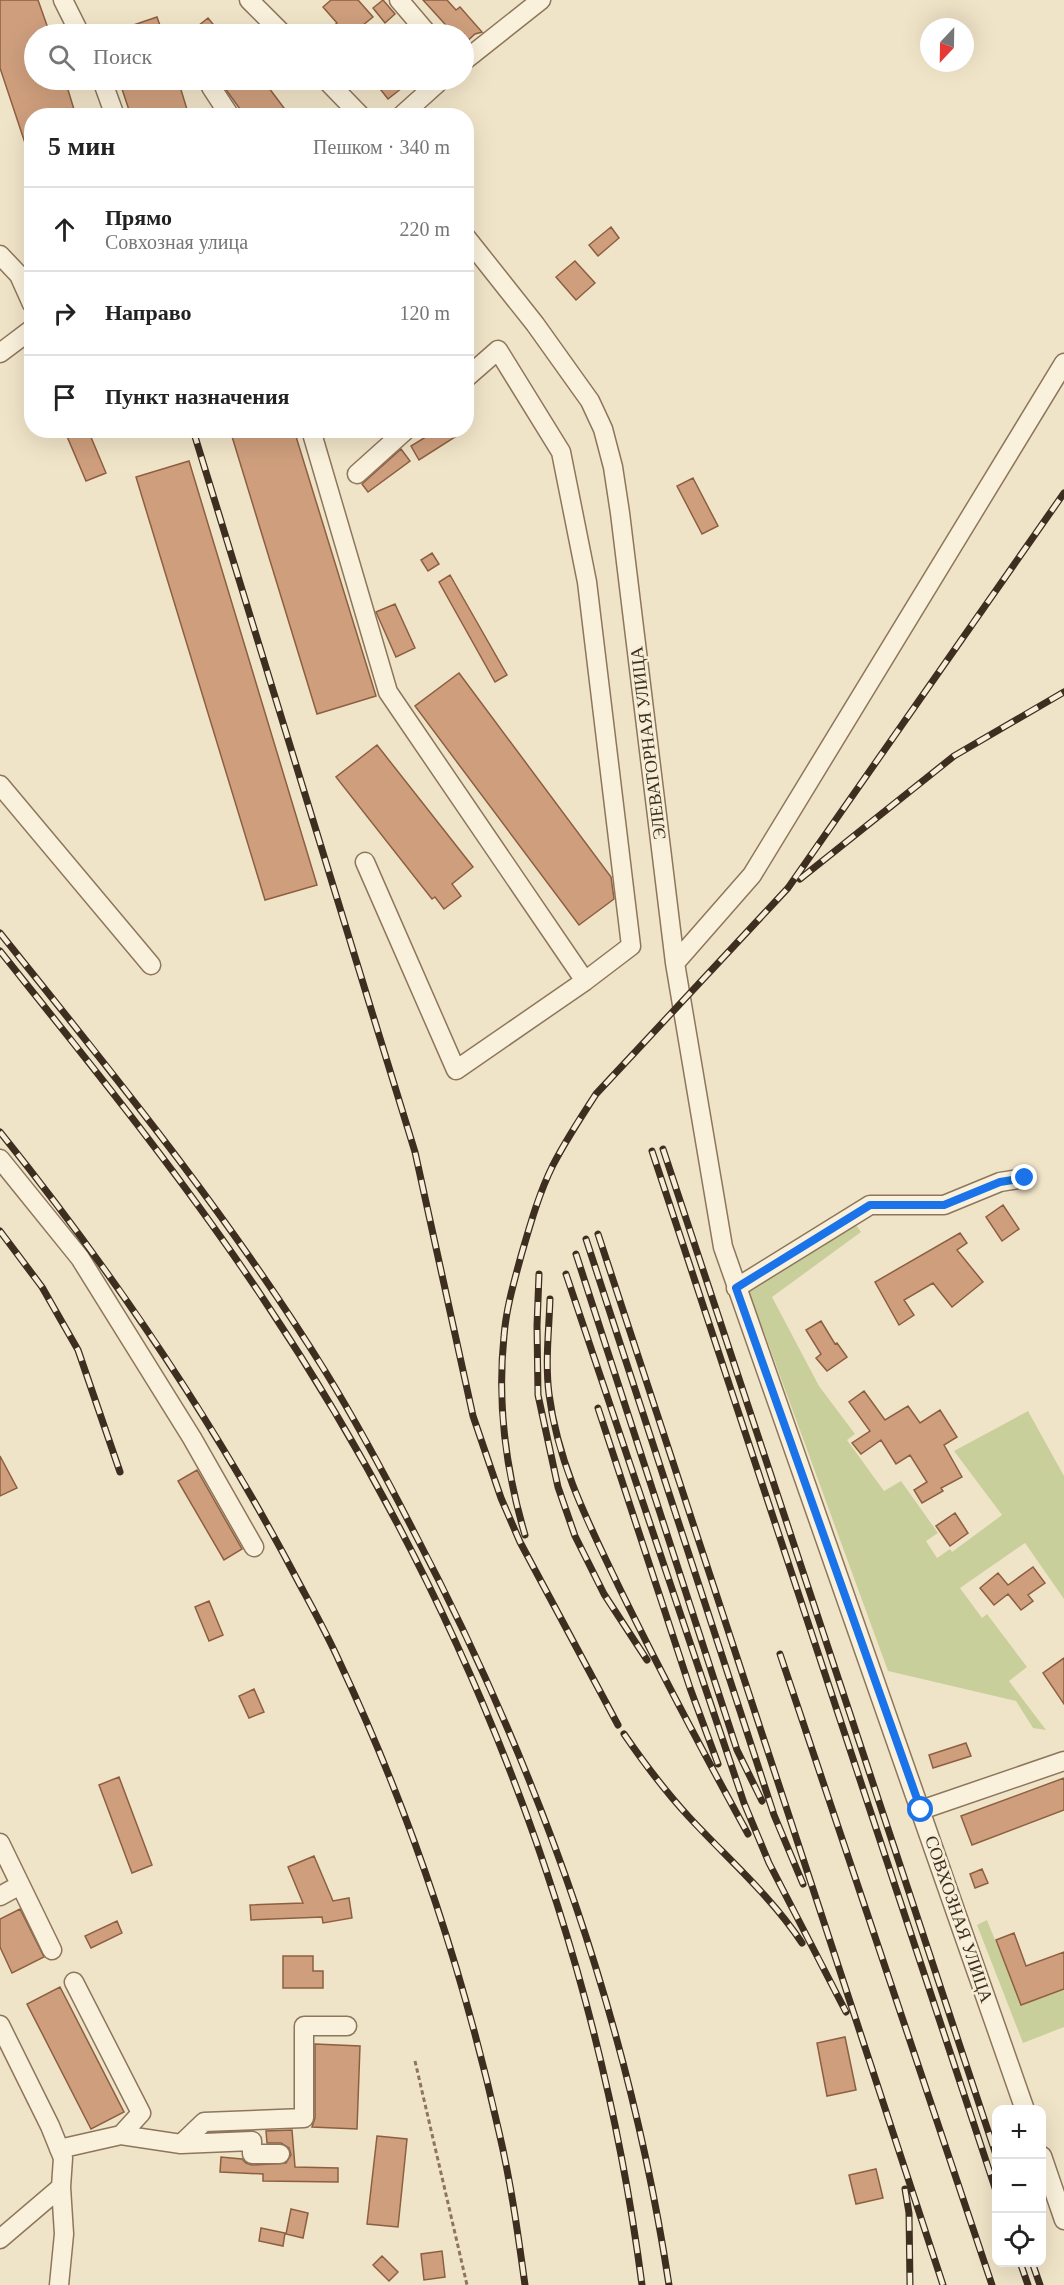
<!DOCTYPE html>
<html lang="ru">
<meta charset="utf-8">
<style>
:root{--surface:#fff;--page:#f2f2f2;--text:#222;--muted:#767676;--line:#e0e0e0}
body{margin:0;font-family:"Times New Roman",serif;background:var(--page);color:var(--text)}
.controls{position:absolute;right:18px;bottom:18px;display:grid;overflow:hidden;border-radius:12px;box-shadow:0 6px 24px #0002}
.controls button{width:54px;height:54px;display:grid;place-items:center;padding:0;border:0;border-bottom:2px solid var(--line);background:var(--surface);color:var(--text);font:30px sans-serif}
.compass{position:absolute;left:920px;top:18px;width:54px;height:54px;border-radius:50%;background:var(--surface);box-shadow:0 6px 24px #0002;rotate:202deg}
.stop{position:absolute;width:18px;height:18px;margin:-14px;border:4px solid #1a73e8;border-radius:50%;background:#fff}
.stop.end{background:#1a73e8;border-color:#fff;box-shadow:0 2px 6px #0008}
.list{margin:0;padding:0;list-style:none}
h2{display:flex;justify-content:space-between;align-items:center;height:78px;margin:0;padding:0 24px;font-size:26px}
h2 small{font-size:20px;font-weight:400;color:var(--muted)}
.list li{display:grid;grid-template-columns:39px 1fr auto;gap:18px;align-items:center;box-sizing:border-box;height:84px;padding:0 24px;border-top:2px solid var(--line)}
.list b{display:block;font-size:22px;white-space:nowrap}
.list p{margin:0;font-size:20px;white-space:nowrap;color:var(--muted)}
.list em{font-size:20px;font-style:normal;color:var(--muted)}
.icon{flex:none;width:33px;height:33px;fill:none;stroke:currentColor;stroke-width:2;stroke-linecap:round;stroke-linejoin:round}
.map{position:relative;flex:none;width:1064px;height:2285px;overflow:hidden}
.search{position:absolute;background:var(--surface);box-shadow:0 6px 24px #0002;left:24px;top:24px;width:450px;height:66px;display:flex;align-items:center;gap:15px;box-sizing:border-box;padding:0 21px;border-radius:33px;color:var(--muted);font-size:22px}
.panel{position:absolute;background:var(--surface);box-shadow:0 6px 24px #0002;left:24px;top:108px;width:450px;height:330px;border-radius:24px}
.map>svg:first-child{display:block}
.green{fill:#c9cf9b}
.building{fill:#cf9f7d;stroke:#8d5f41;stroke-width:1.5}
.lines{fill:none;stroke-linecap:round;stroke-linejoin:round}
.minor-casing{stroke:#8d765c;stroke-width:21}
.path{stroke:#8d765c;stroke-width:3;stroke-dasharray:4.5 3;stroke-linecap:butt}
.minor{stroke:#faf1dc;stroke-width:18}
.rail-casing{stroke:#3d2e20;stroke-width:7}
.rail{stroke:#f7eed8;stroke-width:4.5;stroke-dasharray:14;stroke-linecap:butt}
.route{stroke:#1a73e8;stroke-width:8}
.labels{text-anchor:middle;stroke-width:5;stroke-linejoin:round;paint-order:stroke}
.street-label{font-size:18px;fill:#3d2e20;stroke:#f7eed8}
</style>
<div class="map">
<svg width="1064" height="2285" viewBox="0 0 1064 2285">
<rect width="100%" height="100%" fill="#f0e4c8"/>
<!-- green -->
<path class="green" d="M856,1225L861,1232L772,1297L819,1386L855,1434L847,1440L884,1491L901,1481L938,1533L926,1541L937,1558L950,1549L952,1552L1002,1515L954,1451L1028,1411L1064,1476V1599L1025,1543L960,1588L982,1618L987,1614L1027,1667L1009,1681L1046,1730L1033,1728L1016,1701L888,1671L749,1291Z
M987,1920L1021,2005L1064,1989V2027L1023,2043L977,1925Z"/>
<!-- building -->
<path class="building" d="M0,0H38L50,34H34V80H65L76,116H32V155H29L0,68Z
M331,0H358L373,17L352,34H324L337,23L323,7Z
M383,0L395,14L385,23L373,8Z
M423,0H447L456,10L460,7L482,32L475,34L464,44V34H454Z
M157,17L163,34H114L113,32Z
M208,18L221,34H188Z
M119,80H178L189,116H131Z
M219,80H263L290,116H245Z
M373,80H412L388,99Z
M611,227L619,238L598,256L589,245Z
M575,261L595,283L576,300L556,277Z
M74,430H88L106,473L86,481L66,434Z
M230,430H294L376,696L317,714Z
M437,430H466L419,460L411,446Z
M401,449L410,461L368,492L362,484Z
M189,461L317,885L265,900L136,477Z
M693,478L718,526L702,534L677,486Z
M432,553L439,564L428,571L421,560Z
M450,575L507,675L495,682L439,582Z
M395,604L415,648L396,657L376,612Z
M459,673L611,877L614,899L579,925L415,706Z
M377,745L473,867L452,884L461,896L444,909L435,897L432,899L336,777Z
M1003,1205L1019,1229L1002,1241L986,1217Z
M960,1233L967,1243L957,1250L983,1282L952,1307L933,1283L904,1300L914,1315L899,1325L875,1282Z
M821,1321L835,1344L837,1343L847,1357L827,1371L816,1358L821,1354L806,1330Z
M864,1391L885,1420L908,1406L920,1423L940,1410L957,1437L944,1445L962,1477L941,1488L943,1491L922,1503L914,1490L927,1482L910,1455L896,1464L881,1440L861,1454L852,1443L870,1431L849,1402Z
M0,1456L17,1488L0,1496Z
M197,1470L242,1549L224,1560L178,1481Z
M955,1513L968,1533L950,1546L936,1526Z
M1033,1567L1045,1583L1028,1595L1033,1601L1021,1610L1008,1594L994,1605L980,1588L998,1573L1008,1585Z
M209,1601L223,1635L209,1641L195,1607Z
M1064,1658V1704L1043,1673Z
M254,1689L264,1712L249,1718L239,1696Z
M966,1743L971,1756L933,1768L929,1755Z
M119,1777L152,1865L132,1873L99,1785Z
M1064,1778V1810L972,1845L961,1816Z
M314,1856L333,1901L349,1898L352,1918L323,1923L322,1917L251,1920L250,1905L303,1903L288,1867Z
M982,1869L988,1883L975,1888L970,1874Z
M20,1909L44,1957L12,1973L0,1947V1919Z
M117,1921L122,1933L91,1948L85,1936Z
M1014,1933L1026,1966L1064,1952V1989L1021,2005L996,1940Z
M283,1956H313V1971H323V1988H283Z
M60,1987L124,2112L91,2129L27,2004Z
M845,2037L856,2090L827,2096L817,2043Z
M315,2044L360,2046L357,2129L312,2127L315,2118Z
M292,2130L295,2167L338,2168V2182L263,2181V2174L220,2172L221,2157L242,2159L246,2163L252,2165L286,2163L291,2155L289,2148L281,2143H267L266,2131Z
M377,2136L407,2139L398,2227L367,2224Z
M876,2169L883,2198L856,2204L849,2175Z
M291,2209L308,2213L303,2238L286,2234Z
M261,2228L285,2233L283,2246L259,2241Z
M442,2251L445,2277L424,2280L421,2254Z
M382,2256L398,2272L389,2281L373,2265Z"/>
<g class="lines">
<!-- minor casing -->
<g class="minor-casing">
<path id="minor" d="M63,0L80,34
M249,0L283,34
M399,0L428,34
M464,61L541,0
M102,80L115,116
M326,80L361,116
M211,87L230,116
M401,116L441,80
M466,237L535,324L590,401L603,429L613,467L620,513L675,963L723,1247L1025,2110
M0,255L19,275L32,304
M0,353L32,329
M311,430L388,692L585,981L631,946L587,582L561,452L498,350L466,378
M357,474L406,430
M0,785L151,965
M365,862L456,1070L585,981
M675,963L752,875L1064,363
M0,1159L80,1258L192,1438L254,1547
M736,1288L870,1205H944L1000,1182L1025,1178
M921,1810L1064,1761
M0,1843L52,1950
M0,1896L20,1885
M74,1982L141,2113L121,2135
M0,2025L50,2126L63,2158L61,2187L64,2234L59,2285
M181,2144L204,2122L304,2118V2026H347
M59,2149L121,2135L181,2144L252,2141V2154H280
M1042,2156L1064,2220
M0,2239L61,2187"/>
</g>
<!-- path -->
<path class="path" d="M415,2061L467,2285"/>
<!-- minor -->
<use href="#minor" class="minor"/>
<!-- rail casing -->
<g class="rail-casing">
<path id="rail" d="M193,430L415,1152L473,1416L501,1498L520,1542L618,1725
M800,879L954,756L1064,692
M0,933C114,1075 229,1216 325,1371C357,1423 386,1477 414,1532C538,1768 629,2021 669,2285
M0,951C91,1065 183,1178 264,1300C462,1596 596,1931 642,2285
M0,1132C114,1274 214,1421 299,1583C313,1609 328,1636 340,1663C410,1812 463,1971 499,2132C511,2183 518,2234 525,2285
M663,1149L996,2155
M652,1151L996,2191
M0,1231L42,1287L78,1350L120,1472
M598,1234L943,2285
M586,1239L774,1815L803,1884
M576,1254L737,1750L762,1801
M539,1274L537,1326L538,1395L558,1487L575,1536L604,1594L647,1660
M566,1274L744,1803L769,1863L846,2012
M550,1299C549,1330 545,1362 549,1394C558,1464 588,1522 618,1585C659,1669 703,1752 748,1834
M598,1408L690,1688L718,1764
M525,1535C506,1471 497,1404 504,1336C506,1309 514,1282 521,1256C530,1225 539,1193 553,1165C566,1140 581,1117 596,1094L788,888L1064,493
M780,1654L992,2285
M624,1734C644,1763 665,1791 689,1817C727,1858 771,1896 802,1943
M905,2189L909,2213L910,2285
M1020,2262L1028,2285
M1032,2262L1040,2285"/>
</g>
<!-- rail -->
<use href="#rail" class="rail"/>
</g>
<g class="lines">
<!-- route -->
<path class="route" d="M921,1810L736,1288L870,1205H944L1000,1182L1025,1178"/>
</g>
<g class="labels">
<!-- street labels -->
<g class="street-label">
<text transform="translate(648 743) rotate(-97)" y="6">ЭЛЕВАТОРНАЯ УЛИЦА</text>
<text transform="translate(959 1919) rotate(71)" y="6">СОВХОЗНАЯ УЛИЦА</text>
</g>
</g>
</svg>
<div class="controls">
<button>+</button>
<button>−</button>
<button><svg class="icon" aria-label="locate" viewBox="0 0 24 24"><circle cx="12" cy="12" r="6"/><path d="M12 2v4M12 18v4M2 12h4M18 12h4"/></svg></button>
</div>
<svg class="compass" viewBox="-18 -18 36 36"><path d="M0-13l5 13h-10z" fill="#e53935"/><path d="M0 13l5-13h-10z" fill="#767676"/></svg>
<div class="stop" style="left:921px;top:1810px"></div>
<div class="stop end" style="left:1025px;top:1178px"></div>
<div class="search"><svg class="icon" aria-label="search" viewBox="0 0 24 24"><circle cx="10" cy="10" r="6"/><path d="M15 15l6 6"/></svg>Поиск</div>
<section class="panel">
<h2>5 мин<small>Пешком · 340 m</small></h2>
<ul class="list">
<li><svg class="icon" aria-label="ahead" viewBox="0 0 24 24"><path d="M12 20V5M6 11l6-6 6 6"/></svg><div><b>Прямо</b><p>Совхозная улица</p></div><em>220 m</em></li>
<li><svg class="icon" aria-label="right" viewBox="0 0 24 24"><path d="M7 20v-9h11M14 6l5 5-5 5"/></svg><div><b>Направо</b></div><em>120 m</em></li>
<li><svg class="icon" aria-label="arrive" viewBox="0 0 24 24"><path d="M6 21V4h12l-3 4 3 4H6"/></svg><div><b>Пункт назначения</b></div></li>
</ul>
</section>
</div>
